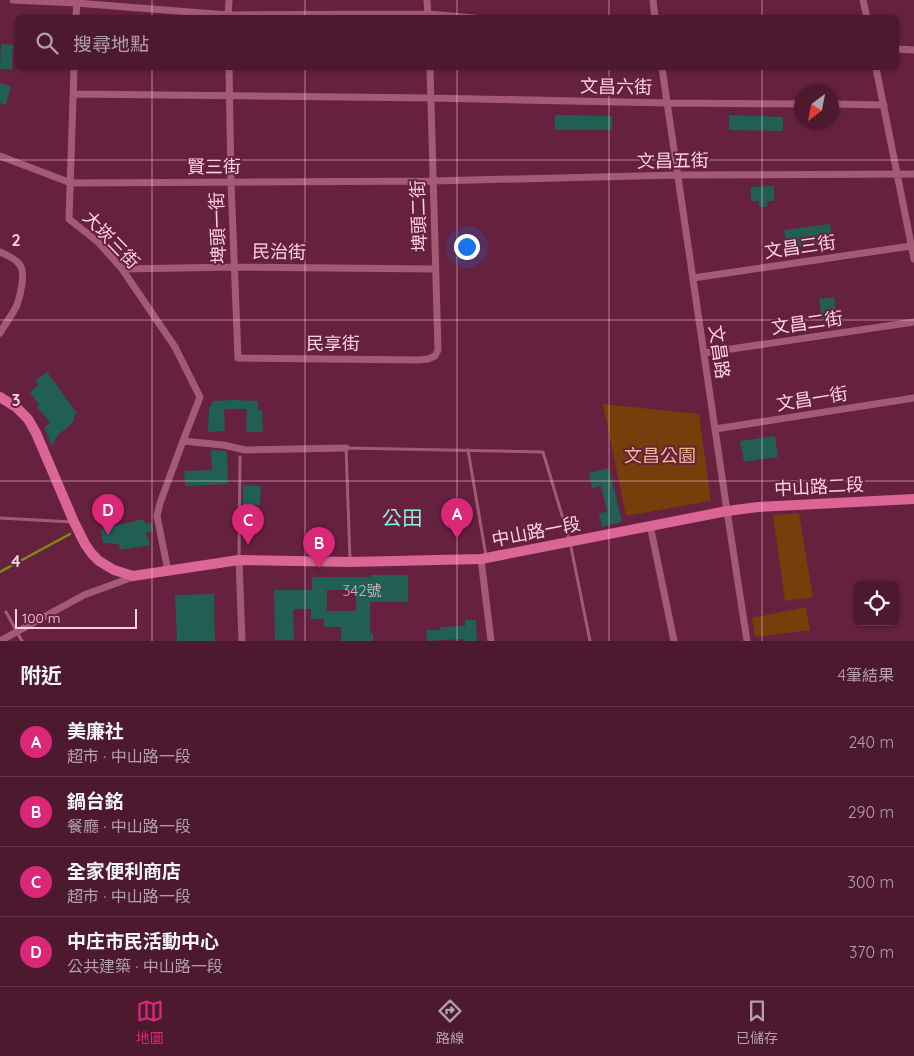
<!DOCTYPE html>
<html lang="zh-TW">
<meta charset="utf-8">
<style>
:root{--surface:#4c192e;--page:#532236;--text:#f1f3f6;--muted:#b2a0aa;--line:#63384a;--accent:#db2777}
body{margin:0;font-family:Quicksand,"Noto Sans TC",sans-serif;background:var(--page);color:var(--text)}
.controls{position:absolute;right:15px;bottom:15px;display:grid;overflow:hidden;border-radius:8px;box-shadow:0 1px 4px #0004}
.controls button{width:45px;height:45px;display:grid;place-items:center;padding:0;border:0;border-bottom:1px solid var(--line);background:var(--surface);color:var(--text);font:25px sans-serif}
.compass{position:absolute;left:794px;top:85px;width:45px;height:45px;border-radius:50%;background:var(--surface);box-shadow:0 1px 4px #0004;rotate:212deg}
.scale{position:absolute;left:15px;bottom:12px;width:122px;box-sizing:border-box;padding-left:5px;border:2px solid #fcd1de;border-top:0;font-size:14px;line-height:18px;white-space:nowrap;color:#fcd1de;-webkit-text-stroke:4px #65213e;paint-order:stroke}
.you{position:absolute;left:466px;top:246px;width:18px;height:18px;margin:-12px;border:4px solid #fff;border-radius:50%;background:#1a73e8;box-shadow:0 0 0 8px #1a73e833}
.badge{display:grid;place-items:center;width:32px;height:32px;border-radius:50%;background:var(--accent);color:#fff;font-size:16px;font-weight:700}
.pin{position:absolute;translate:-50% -41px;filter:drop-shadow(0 1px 2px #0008)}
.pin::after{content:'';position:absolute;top:26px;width:18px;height:15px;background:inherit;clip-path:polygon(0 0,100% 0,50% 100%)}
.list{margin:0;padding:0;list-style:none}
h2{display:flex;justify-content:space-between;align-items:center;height:65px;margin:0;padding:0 20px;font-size:21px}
h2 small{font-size:16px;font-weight:400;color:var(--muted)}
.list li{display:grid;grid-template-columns:32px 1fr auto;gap:15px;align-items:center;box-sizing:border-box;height:70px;padding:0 20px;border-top:1px solid var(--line)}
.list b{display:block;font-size:19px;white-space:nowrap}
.list p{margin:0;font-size:16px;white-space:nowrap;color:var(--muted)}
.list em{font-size:16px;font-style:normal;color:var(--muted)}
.icon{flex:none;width:28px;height:28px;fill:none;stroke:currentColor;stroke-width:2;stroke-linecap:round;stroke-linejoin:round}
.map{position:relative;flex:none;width:914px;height:641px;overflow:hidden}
.search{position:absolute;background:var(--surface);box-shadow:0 1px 4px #0004;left:15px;right:15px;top:15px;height:55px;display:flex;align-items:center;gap:12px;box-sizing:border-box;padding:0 18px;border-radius:8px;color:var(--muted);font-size:19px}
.sheet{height:345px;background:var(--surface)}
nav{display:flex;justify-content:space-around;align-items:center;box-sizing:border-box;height:70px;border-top:1px solid var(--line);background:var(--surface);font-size:14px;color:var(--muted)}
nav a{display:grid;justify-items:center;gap:2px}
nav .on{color:var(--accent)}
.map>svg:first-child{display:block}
.green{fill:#753e0a}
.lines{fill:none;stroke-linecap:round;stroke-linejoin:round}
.stream{stroke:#7d8c14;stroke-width:2.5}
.building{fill:#215f53;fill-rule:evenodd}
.lane{stroke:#a45a75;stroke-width:3}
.street{stroke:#a45a75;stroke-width:7}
.secondary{stroke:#db6594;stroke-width:10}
.grid{fill:none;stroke:#fcd1de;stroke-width:1;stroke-opacity:0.55}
.labels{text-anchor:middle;stroke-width:4;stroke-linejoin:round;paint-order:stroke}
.number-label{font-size:15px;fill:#c5b4bb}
.street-label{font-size:18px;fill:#fcd1de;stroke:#65213e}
.park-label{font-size:18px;fill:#efbb95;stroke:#65213e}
.quarter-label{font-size:20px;fill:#8df1da;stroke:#65213e}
.grid-label{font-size:16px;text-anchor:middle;font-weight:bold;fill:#fcd1de;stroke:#65213e;stroke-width:4;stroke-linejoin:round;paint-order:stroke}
</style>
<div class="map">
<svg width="914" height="641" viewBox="0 0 914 641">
<rect width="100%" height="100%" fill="#65213e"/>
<!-- green -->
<path class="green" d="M603,404L699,414L711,501L626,516Z
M799,513L813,597L785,601L773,515Z
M806,607L810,630L755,637L752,618Z"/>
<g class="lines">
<!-- stream -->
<path class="stream" d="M0,572L70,534"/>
</g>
<!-- building -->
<path class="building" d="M1,44L13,45L12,69H0Z
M0,83L11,86L6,105L0,103Z
M555,115L612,116V130H555Z
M729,115L783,117V131L729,130Z
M774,186V201H767V207H759V201H751V187Z
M830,224L833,243L787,249L784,230Z
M834,297L837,318L822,320L819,299Z
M47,372L77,413L73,418L75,419L69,426L58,435L52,446L44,427L50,423L37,407L39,405L30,392L38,385L36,380Z
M234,400L258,401V410H262L263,432H246L247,409H224L225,431L208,432L209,409L213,401Z
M775,436L778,457L744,462L740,441Z
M211,450L227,451L228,484L185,486L184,471L212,470Z
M609,468L622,522L602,527L599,513L607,512L601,486L592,488L589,473Z
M243,485L261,486L260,505H243Z
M144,519L145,524L152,522L153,531L146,533L150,545L120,550L119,544L103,543L101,529Z
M371,575H408V602H370V633H373V641H341V627H324V619H311V609H293L294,640H275L274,590H312V577H371ZM327,590H356V611H327Z
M214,594L215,641H177L175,595Z
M465,620H476L477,641H464V639L427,641L426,630H440V627L465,626Z"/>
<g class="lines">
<!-- lane -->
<path class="lane" d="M468,450L486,556
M0,518L72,522
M239,559L240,457
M350,559L346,448L543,452L570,542L590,641
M6,612L22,641"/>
<!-- street -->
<path class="street" d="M13,0L76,3L228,15L428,14L474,18
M427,0L428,17
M653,0L655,18
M863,0L867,18
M76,18L77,0
M228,18L229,0
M896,49L914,50
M74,68L69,219L98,242L122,269L175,347L200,397L183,441
M229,68L231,182L238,358L419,360L428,359L435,356L438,350L430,68
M662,68L727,511L747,641
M876,68L914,259
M74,94L431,98L668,103L802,104
M832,104L884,105
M0,156L71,183L433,181L678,175L914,174
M0,252C7,255 16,259 20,265C26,274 20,296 17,305C13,314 5,324 0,333
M122,269L235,267L436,269
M693,278L911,246
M704,353L914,322
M715,429L914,398
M650,525L674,641
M481,559L491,641
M239,560L242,641
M168,571L157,516L160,503L183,441L223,445L245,450L346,448
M0,641L84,595L133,577"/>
<!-- secondary -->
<path class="secondary" d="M0,397L16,407L28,419L36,433L74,522L85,544L92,554L99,561L114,570L133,576L239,560L350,562L481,559L727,511L758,507L914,499"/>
</g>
<!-- grid -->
<path class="grid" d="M152,0V18M305,0V18M457,0V18M609,0V18M762,0V18M152,68V641M305,68V641M457,68V641M609,68V641M762,68V641M0,160H914M0,320H914M0,481H914"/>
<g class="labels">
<!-- number labels -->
<g class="number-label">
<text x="362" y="596">342號</text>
</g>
<!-- street labels -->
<g class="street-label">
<text transform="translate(616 87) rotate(1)" y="6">文昌六街</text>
<text transform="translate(673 161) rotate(-1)" y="6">文昌五街</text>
<text x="214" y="173">賢三街</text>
<text transform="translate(419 216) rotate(-92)" y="6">埤頭二街</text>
<text transform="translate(218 228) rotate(-92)" y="6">埤頭一街</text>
<text transform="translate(111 240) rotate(46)" y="6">大崁三街</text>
<text transform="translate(800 247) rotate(-8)" y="6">文昌三街</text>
<text transform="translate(279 252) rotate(1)" y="6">民治街</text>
<text transform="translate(807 323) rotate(-8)" y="6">文昌二街</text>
<text x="333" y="350">民享街</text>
<text transform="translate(719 352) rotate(82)" y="6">文昌路</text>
<text transform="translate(812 399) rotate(-9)" y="6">文昌一街</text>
<text transform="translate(819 487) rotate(-3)" y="6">中山路二段</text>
<text transform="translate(536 532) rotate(-11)" y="6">中山路一段</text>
</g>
<!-- park labels -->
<g class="park-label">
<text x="660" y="462">文昌公園</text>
</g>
<!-- quarter labels -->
<g class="quarter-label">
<text x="402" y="525">公田</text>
</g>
</g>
<g class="grid-label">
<text x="16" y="246">2</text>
<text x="16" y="406">3</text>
<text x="16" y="567">4</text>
</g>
</svg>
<div class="controls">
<button><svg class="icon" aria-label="locate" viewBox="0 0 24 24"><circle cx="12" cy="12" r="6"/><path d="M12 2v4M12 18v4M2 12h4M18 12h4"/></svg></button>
</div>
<svg class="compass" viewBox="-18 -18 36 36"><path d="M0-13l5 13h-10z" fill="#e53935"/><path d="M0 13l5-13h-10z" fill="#b2a0aa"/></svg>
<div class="scale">100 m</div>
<div class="you"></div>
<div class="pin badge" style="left:457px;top:539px">A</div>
<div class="pin badge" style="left:319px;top:568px">B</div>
<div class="pin badge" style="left:248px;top:545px">C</div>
<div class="pin badge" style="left:108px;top:535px">D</div>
<div class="search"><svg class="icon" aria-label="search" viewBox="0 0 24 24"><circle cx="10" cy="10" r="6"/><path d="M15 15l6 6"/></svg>搜尋地點</div>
</div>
<section class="sheet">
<h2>附近<small>4筆結果</small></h2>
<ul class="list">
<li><span class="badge">A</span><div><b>美廉社</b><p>超市 · 中山路一段</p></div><em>240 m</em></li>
<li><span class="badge">B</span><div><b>鍋台銘</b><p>餐廳 · 中山路一段</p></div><em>290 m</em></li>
<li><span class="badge">C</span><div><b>全家便利商店</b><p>超市 · 中山路一段</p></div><em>300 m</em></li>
<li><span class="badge">D</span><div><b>中庄市民活動中心</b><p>公共建築 · 中山路一段</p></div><em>370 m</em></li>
</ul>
</section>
<nav>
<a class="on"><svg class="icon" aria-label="map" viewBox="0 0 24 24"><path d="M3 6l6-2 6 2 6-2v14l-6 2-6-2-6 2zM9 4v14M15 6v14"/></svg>地圖</a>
<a><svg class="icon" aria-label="directions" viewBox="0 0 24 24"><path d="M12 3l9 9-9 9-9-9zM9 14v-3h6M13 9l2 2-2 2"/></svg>路線</a>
<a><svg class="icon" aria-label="saved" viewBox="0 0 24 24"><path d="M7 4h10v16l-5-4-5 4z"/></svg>已儲存</a>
</nav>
